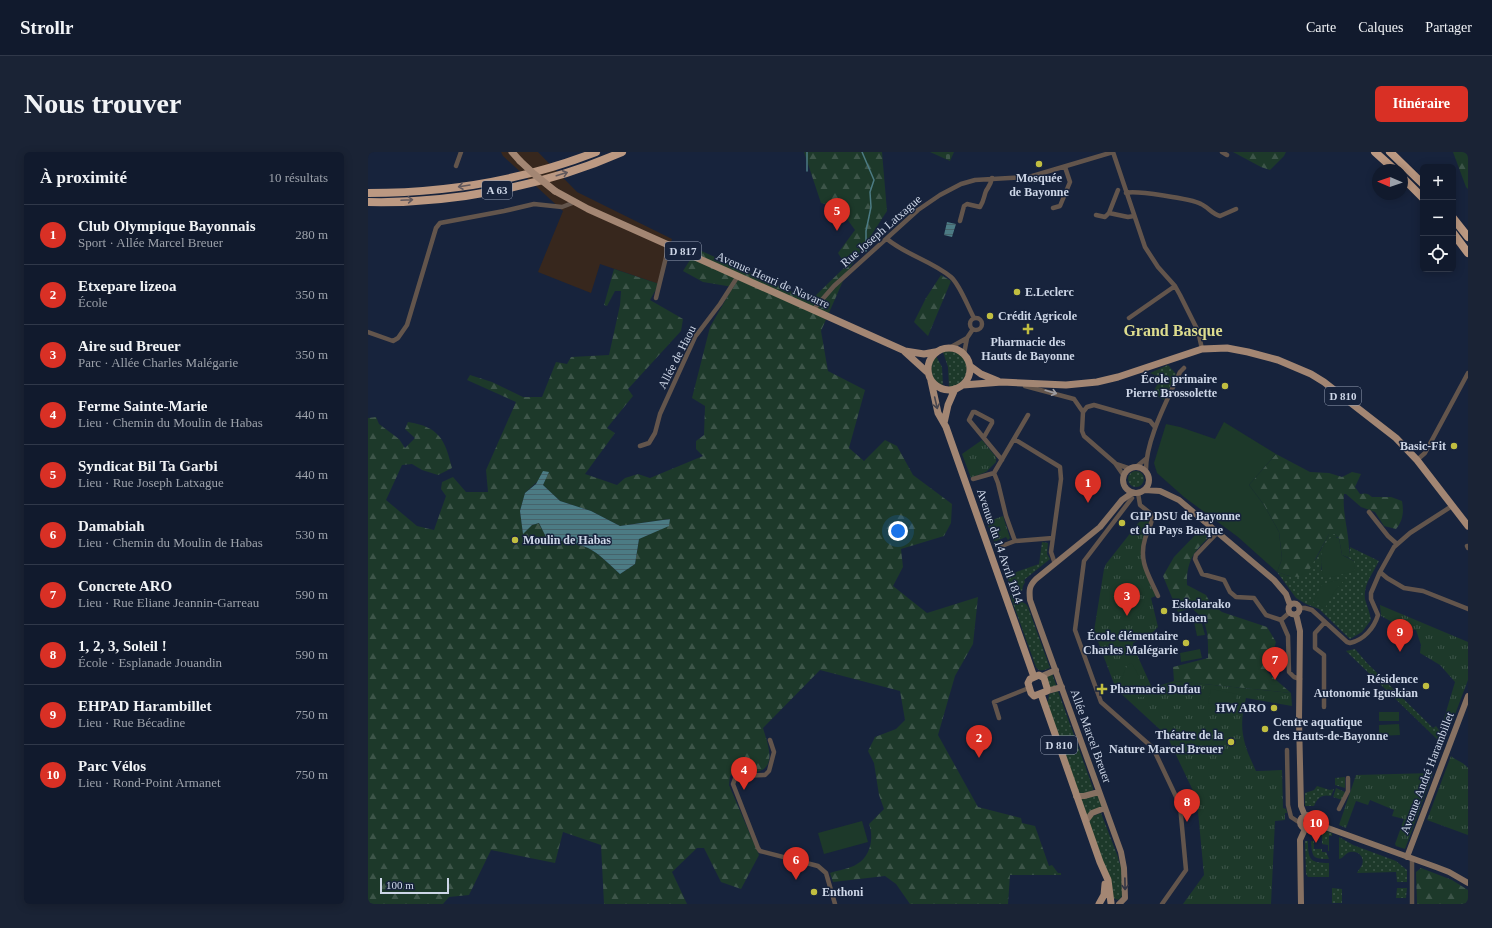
<!DOCTYPE html>
<html lang="fr">
<meta charset="utf-8">
<style>
:root{--surface:#111a2d;--page:#1a2335;--text:#f1f3f6;--muted:#9ca1aa;--line:#303849;--accent:#d93025}
body{margin:0;font-family:Georgia,serif;background:var(--page);color:var(--text)}
.controls{position:absolute;right:12px;top:12px;display:grid;overflow:hidden;border-radius:6px;box-shadow:0 2px 10px #0003}
.controls button{width:36px;height:36px;display:grid;place-items:center;padding:0;border:0;border-bottom:1px solid var(--line);background:var(--surface);color:var(--text);font:20px sans-serif}
.compass{position:absolute;left:1004px;top:12px;width:36px;height:36px;border-radius:50%;background:var(--surface);box-shadow:0 2px 10px #0003;rotate:272deg}
.scale{position:absolute;left:12px;bottom:10px;width:69px;box-sizing:border-box;padding-left:4px;border:2px solid #cdd6e7;border-top:0;font-size:11px;line-height:14px;white-space:nowrap;color:#cdd6e7;-webkit-text-stroke:3px #17233c;paint-order:stroke}
.you{position:absolute;left:530px;top:379px;width:14px;height:14px;margin:-10px;border:3px solid #fff;border-radius:50%;background:#1a73e8;box-shadow:0 0 0 6px #1a73e833}
.badge{display:grid;place-items:center;width:26px;height:26px;border-radius:50%;background:var(--accent);color:#fff;font-size:13px;font-weight:700}
.pin{position:absolute;translate:-50% -33px;filter:drop-shadow(0 1px 2px #0008)}
.pin::after{content:'';position:absolute;top:21px;width:14px;height:12px;background:inherit;clip-path:polygon(0 0,100% 0,50% 100%)}
.list{margin:0;padding:0;list-style:none}
h2{display:flex;justify-content:space-between;align-items:center;height:52px;margin:0;padding:0 16px;font-size:17px}
h2 small{font-size:13px;font-weight:400;color:var(--muted)}
.list li{display:grid;grid-template-columns:26px 1fr auto;gap:12px;align-items:center;box-sizing:border-box;height:60px;padding:0 16px;border-top:1px solid var(--line)}
.list b{display:block;font-size:15px;white-space:nowrap}
.list p{margin:0;font-size:13px;white-space:nowrap;color:var(--muted)}
.list em{font-size:13px;font-style:normal;color:var(--muted)}
.icon{flex:none;width:22px;height:22px;fill:none;stroke:currentColor;stroke-width:2;stroke-linecap:round;stroke-linejoin:round}
.map{position:relative;flex:none;width:1100px;height:752px;overflow:hidden;border-radius:6px}
header{display:flex;align-items:center;gap:24px;box-sizing:border-box;height:56px;padding:0 20px;background:var(--surface);border-bottom:1px solid var(--line)}
header strong{font-size:19px}
nav{display:flex;gap:22px;margin-inline-start:auto;font-size:14px}
.intro{display:flex;align-items:center;justify-content:space-between;box-sizing:border-box;height:96px;padding:0 24px}
h1{margin:0;font-size:28px}
.button{padding:10px 18px;border-radius:6px;background:var(--accent);color:#fff;font-size:14px;font-weight:700}
main{display:flex;gap:24px;padding:0 24px}
aside{flex:1;background:var(--surface);border-radius:6px;box-shadow:0 2px 10px #0003}
.map>svg:first-child{display:block}
.industrial{fill:#37271d}
.grass{fill:url(#grass-dots)}
.forest{fill:url(#forest-firs);fill-rule:evenodd}
.cemetery{fill:url(#cemetery-stones)}
.park{fill:url(#park-tufts)}
.garden{fill:#1d392a}
.water{fill:url(#water-rules)}
.lines{fill:none;stroke-linecap:round;stroke-linejoin:round}
.stream{stroke:#4c7b84;stroke-width:1.5}
.street{stroke:#63554c;stroke-width:4.5}
.secondary{stroke:#877162;stroke-width:6}
.primary{stroke:#a38673;stroke-width:7}
.highway{stroke:#bc9982;stroke-width:8}
.primary-bridge{stroke:#a38673;stroke-width:7}
.oneway{stroke:#61585c}
.oneway2{stroke:#9d9ca1}
.oneway3{stroke:#48464f}
.oneway4{stroke:#333646}
.poi-dot{fill:#c1be40;stroke:#17233c;stroke-width:1.5}
.labels{text-anchor:middle;stroke-width:3;stroke-linejoin:round;paint-order:stroke}
.shield{fill:#17233c;stroke:#96a0b4;stroke-width:1}
.shield-label{font-size:11px;font-weight:bold;fill:#cdd6e7}
.poi-label{font-size:12px;font-weight:bold;fill:#cdd6e7;stroke:#17233c;text-anchor:start}
.street-label{font-size:12px;fill:#cdd6e7;stroke:#17233c}
.district-label{font-size:16px;font-weight:bold;fill:#dedd8e;stroke:#17233c}
</style>
<header>
<strong>Strollr</strong>
<nav><a>Carte</a><a>Calques</a><a>Partager</a></nav>
</header>
<div class="intro"><h1>Nous trouver</h1><a class="button">Itinéraire</a></div>
<main>
<aside>
<h2>À proximité<small>10 résultats</small></h2>
<ul class="list">
<li><span class="badge">1</span><div><b>Club Olympique Bayonnais</b><p>Sport · Allée Marcel Breuer</p></div><em>280 m</em></li>
<li><span class="badge">2</span><div><b>Etxepare lizeoa</b><p>École</p></div><em>350 m</em></li>
<li><span class="badge">3</span><div><b>Aire sud Breuer</b><p>Parc · Allée Charles Malégarie</p></div><em>350 m</em></li>
<li><span class="badge">4</span><div><b>Ferme Sainte-Marie</b><p>Lieu · Chemin du Moulin de Habas</p></div><em>440 m</em></li>
<li><span class="badge">5</span><div><b>Syndicat Bil Ta Garbi</b><p>Lieu · Rue Joseph Latxague</p></div><em>440 m</em></li>
<li><span class="badge">6</span><div><b>Damabiah</b><p>Lieu · Chemin du Moulin de Habas</p></div><em>530 m</em></li>
<li><span class="badge">7</span><div><b>Concrete ARO</b><p>Lieu · Rue Eliane Jeannin-Garreau</p></div><em>590 m</em></li>
<li><span class="badge">8</span><div><b>1, 2, 3, Soleil !</b><p>École · Esplanade Jouandin</p></div><em>590 m</em></li>
<li><span class="badge">9</span><div><b>EHPAD Harambillet</b><p>Lieu · Rue Bécadine</p></div><em>750 m</em></li>
<li><span class="badge">10</span><div><b>Parc Vélos</b><p>Lieu · Rond-Point Armanet</p></div><em>750 m</em></li>
</ul>
</aside>
<div class="map">
<svg width="1100" height="752" viewBox="0 0 1100 752">
<defs>
<pattern id="grass-dots" width="8" height="8" patternUnits="userSpaceOnUse"><rect width="8" height="8" fill="#1d392a"/><path d="M2 2h.1M6 6h.1" fill="none" stroke="#3d5549" stroke-width="1.8" stroke-linecap="round"/></pattern>
<pattern id="forest-firs" width="22" height="20" patternUnits="userSpaceOnUse"><rect width="22" height="20" fill="#1d392a"/><path d="M5 1l3.5 6h-7zM16 11l3.5 6h-7z" fill="#3d5549"/></pattern>
<pattern id="cemetery-stones" width="16" height="16" patternUnits="userSpaceOnUse"><rect width="16" height="16" fill="#1d392a"/><path d="M2 7V4a2 2 0 0 1 4 0v3zM10 15v-3a2 2 0 0 1 4 0v3z" fill="#3d5549"/></pattern>
<pattern id="park-tufts" width="24" height="20" patternUnits="userSpaceOnUse"><rect width="24" height="20" fill="#1d392a"/><path d="M3 7l-1-3M5 7V3M7 7l1-3M15 17l-1-3M17 17v-4M19 17l1-3" fill="none" stroke="#3d5549"/></pattern>
<pattern id="water-rules" width="6" height="5" patternUnits="userSpaceOnUse"><rect width="6" height="5" fill="#4c7b84"/><path d="M0 2.5h6" fill="none" stroke="#46636b"/></pattern>
</defs>
<rect width="100%" height="100%" fill="#17233c"/>
<!-- industrial -->
<path class="industrial" d="M133,0H170L209,40L304,87L291,132L232,112L223,141L170,120L195,59L135,4Z"/>
<!-- grass -->
<path class="grass" d="M580,199C605,200 605,232 581,235L580,215L575,200Z
M568,204L574,215L575,233C562,229 560,214 568,204Z
M800,213L808,222L796,248L784,242L793,226L782,221Z
M760 327a8 8 0 1 1 16 0a8 8 0 1 1-16 0Z
M961,382H967L971,386L969,385L954,401L953,418L986,409L979,405L981,403L982,395L1011,409C1005,421 995,433 997,447C999,454 1002,461 1003,468L994,480L982,487L951,457L938,452L928,446L909,420L921,424L948,407Z
M674,390L680,391L679,402L682,407L656,428L657,430L655,434L654,439L643,433L637,424L671,412Z
M642,443L658,452L660,455L682,516C676,518 672,521 668,515Z
M987,497L999,511L1065,576L1068,574L1073,581L1076,591L1075,593L978,499Z
M684,521L689,535L682,537L679,525Z
M690,539L725,636V638L716,642L710,640L679,550L680,549L681,542Z
M977,625V636L967,633V626Z
M949,634L962,638L966,637L963,644C954,642 949,646 946,654H937V641L946,638Z
M968,636L977,640L974,648L965,645Z
M730,642L734,654L719,664L713,646Z
M733,661L750,705L751,710L753,713L755,742L752,747L750,748L745,746L720,669L725,664Z
M954,678L964,681V684H961V699H960V693L954,692Z
M971,685L985,693L1028,709L1039,718V730H1029L1028,720L989,721C990,718 993,716 994,713C997,705 990,698 982,700C977,701 976,706 971,707Z
M937,689H940C940,708 942,711 961,711V725H940L938,722Z
M943,689H946V697H954V700H958L961,707C945,707 944,706 943,689Z
M964,736L974,737V751H964Z
M1029,736H1039L1038,746H1028Z"/>
<!-- forest -->
<path class="forest" d="M436,0H514L519,59L478,122L453,179L460,219L497,238L481,296L496,309L517,288L529,294L545,323L584,352L583,371L576,384L533,397L535,415L525,434L559,461L610,445L605,492L587,524L570,583L610,655L653,666L654,671L667,674L681,714L684,713L690,721H693V723H642L640,752H542L528,732L517,724L465,730L462,721C470,718 482,717 489,712C503,704 506,685 501,672L516,657L511,643L506,611L500,599L507,585L528,577L537,568L532,539L452,518L395,576C399,590 410,615 389,620C383,621 376,618 370,620C368,620 364,623 362,624L361,633L391,703L373,737L353,730L336,696H329L304,720L319,752H236L233,693L195,680L187,711L123,698L101,743L81,745L75,752H0V266L8,265L11,272L31,287L37,296L47,286L37,277L40,270C71,275 77,287 84,316L70,323L54,318L44,312L34,313L18,348L49,374L66,378L78,344L73,337L74,330L85,325L98,340H120L118,318L148,250L99,228L102,223L124,230L155,245H174L188,210L199,212L203,205L241,203L252,153L253,139H247L239,154L236,153L246,117L291,132L282,148L315,167L313,179L260,237L265,244L239,276L247,281L217,322L249,333L257,326L270,322L282,326L335,304L328,297V289L336,283L337,254L324,246L342,175L365,135L335,130L315,119L329,97L443,148L478,114L470,101L487,78L471,56L453,51ZM180,320L175,333L192,349L223,359L252,374L301,367L300,374L271,387L267,412L252,422C242,413 232,402 220,396C207,390 192,388 179,387L171,371L164,373L155,381L152,359L157,341Z
M865,0H918L916,4L902,18L893,15Z
M1085,0H1100V37L1098,35Z
M573,123L583,129L560,184L546,170L558,146Z
M908,302L942,320L961,321L974,325L984,320L993,322L987,335L992,342C997,341 1000,341 1004,345H1023L1034,349C1036,360 1035,369 1028,377L1016,374L1007,360L993,355L978,342H976C974,363 982,382 981,403L979,405L974,403L971,386L967,382H961L938,424C928,427 918,423 909,420L914,407L911,380L896,353L881,333Z
M831,379L841,385C825,400 818,411 819,433L838,443L843,452L854,460L899,475L908,490L899,520L923,541L806,529L805,515L840,506C840,486 842,469 823,456L810,460L795,424L806,405Z
M1053,716L1084,728L1100,738V752H1049L1048,720Z"/>
<!-- cemetery -->
<path class="cemetery" d="M562,0H586L582,9Z"/>
<!-- park -->
<path class="park" d="M614,288L628,305V310L618,320L603,326L594,302Z
M635,364L642,386L640,388L638,385L626,390L619,370Z
M775,365L782,370L774,399L788,444L783,446L790,475L781,484L765,491L766,496L784,536L806,529L923,541L924,554L878,546C870,577 875,591 888,619L914,618L915,656L918,657L919,661H917V668L907,669L903,752H815L836,723L829,649L828,645L799,584L748,537L726,479L736,417L738,412Z
M1012,453L1100,490V528L1083,573L1075,570L1087,530L1072,513L1052,501L1053,493L1048,478L1037,477L1013,464Z
M1083,604C1089,609 1094,609 1100,616V683L1059,668Z
M1065,621L1037,697L1028,694L1027,692L1036,667L1024,664L1026,658L1002,648L1000,653L988,649L978,676L971,673L988,623Z"/>
<!-- garden -->
<path class="garden" d="M856,270L908,302L881,333L896,353L911,380L914,407L909,420L870,385L816,345L789,321L786,311L798,272L812,275L847,287Z
M964,385L971,386L974,403L986,409L987,419L956,427C952,414 950,395 964,385Z
M978,426L967,439L957,456L945,450L954,432Z
M833,468L837,483L829,484L826,470Z
M832,497L834,506L813,510L812,501Z
M763,511L765,513C769,521 778,535 776,545H769L754,530C754,524 757,514 763,511Z
M843,537L869,542L865,564L857,563L858,554L840,551Z
M1011,560H1031V569H1011Z
M1031,572L1032,583L1011,584V573Z
M494,669L500,690L456,702L450,681Z"/>
<!-- water -->
<path class="water" d="M579,70L588,72L584,85L576,83Z
M175,319L181,320L175,333L192,349L223,359L252,374L302,367L301,374L271,387L267,412L252,422C242,413 232,402 220,396C207,390 192,388 179,387L171,371L164,373L155,382L152,359L157,341L168,332Z"/>
<g class="lines">
<!-- stream -->
<path class="stream" d="M439,0V19
M494,0L506,28L502,40L503,55L498,79V99"/>
<!-- street -->
<path class="street" d="M745,0L777,95L790,115L807,134L812,143L830,179L834,197
M854,0L859,3
M88,14L93,0
M750,38L741,61L760,65L766,64
M758,41C767,38 824,47 833,52C840,55 844,62 852,64L868,57
M685,56L692,54L702,30L697,15
M728,63L737,65L741,61
M592,69L596,54L599,52L612,55C616,49 616,44 618,39C621,34 623,32 624,26
M519,87C538,103 564,109 583,125C592,133 600,155 606,166
M288,146L301,93
M445,158L466,134L550,58L572,43L593,32L607,28L661,25L745,0
M602 172a6 6 0 1 1 12 0a6 6 0 1 1-12 0Z
M761,166L807,134
M0,180L25,189L30,186L39,173L68,76L72,71L136,59L166,52L194,55L207,50
M583,195L599,186
M596,202L599,186L605,177
M657,234L706,247L715,260
M715,260L714,279L716,284L747,311L756,324
M715,260L719,255L726,253L782,269L787,275
M616,285L624,271V269L607,260H605L601,268L634,308
M646,287L692,315L693,327L683,400L687,412
M272,294L281,291L287,281L292,262L327,185L352,152L370,124
M1049,308L1057,301L1100,221
M748,312L763,317
M768,315L779,306
M778,320C777,289 799,249 812,220L816,216
M605,327L626,321
M770,341L772,353L782,361L784,367C783,374 779,380 777,387C770,410 782,425 790,444
M764,346L716,409L707,478L733,550L785,596L812,653L818,718L794,752
M1001,360L1020,384L1029,392
M850,380L828,403L827,407L834,422L856,428L862,440L868,445L886,446L898,463L913,468
M647,389L638,364L630,331L626,321L660,263
M1099,394L1100,396
M631,395L647,389L685,386
M1012,420L1019,426L1036,436L1055,439L1100,457
M931,456H937L944,458L979,490L982,491C996,488 1006,476 1010,463L1003,447V441L1012,420L1026,395L1042,381L1084,354
M922,460L913,468L920,484L921,520L926,525L932,527
M956,555V503L947,496V481L957,470
M631,566L626,550L661,536
M402,588L406,600L401,619L397,623L368,624L365,632L390,696L392,699L450,714L458,721L467,752
M919,598L920,653L923,665L932,671
M971,657L980,639V626
M1044,707V752"/>
<!-- secondary -->
<path class="secondary" d="M755 328a13 13 0 1 1 26 0a13 13 0 1 1-26 0Z
M777,338L792,339L811,348L906,428L918,442L922,453
M920.5 457a5.5 5.5 0 1 1 11 0a5.5 5.5 0 1 1-11 0Z
M928,462L932,479L931,568L933,654L937,664
M674,524L688,518
M679,539L694,535
M708,644H716L731,640
M932 670a7 7 0 1 1 14 0a7 7 0 1 1-14 0Z
M718,669L724,661L737,656
M946,671L1068,715L1081,720L1100,731
M1039,705L1100,544
M751,752L757,746L756,716L753,700L662,448C661,438 661,434 668,427L732,375L754,348L764,341
M933,752L932,688L937,677"/>
<!-- primary -->
<path class="primary" d="M144,0L152,9
M187,39L220,57L537,199L556,202L567,200
M560 217a21 21 0 1 1 42 0a21 21 0 1 1-42 0Z
M537,200L559,220
M602,214L613,222L630,229
M563,229L570,261L578,275L666,525
M595,233L634,230L698,233L729,230L750,225L834,197L859,196L880,200L910,208L943,222L956,230L1028,286L1049,308L1100,374
M576,271L580,253L587,237
M671,523L676,526L679,536V539L666,544L663,541L660,531L662,527Z
M673,542L732,710L740,728L743,751
M731,752L736,743L737,732"/>
<!-- highway -->
<path class="highway" d="M1007,0L1027,18
M1022,0L1055,32
M1034,25L1055,46
M0,41C77,41 156,28 228,0
M0,50C83,52 177,34 254,0
M1085,66L1100,85
M1085,81L1100,101"/>
<!-- primary-bridge -->
<path class="primary-bridge" d="M152,9L166,22L187,39"/>
</g>
<!-- one-way arrows -->
<defs><path id="oneway-shaft" d="M-6 0H5M1.5-3L5.5 0L1.5 3" fill="none" stroke-width="1.6" stroke-linecap="round" stroke-linejoin="round"/></defs>
<g class="oneway">
<use href="#oneway-shaft" transform="translate(194 22) rotate(-17)"/>
<use href="#oneway-shaft" transform="translate(96 34) rotate(171)"/>
<use href="#oneway-shaft" transform="translate(39 48) rotate(-3)"/>
</g>
<use class="oneway2" href="#oneway-shaft" transform="translate(683 240) rotate(16)"/>
<use class="oneway3" href="#oneway-shaft" transform="translate(568 251) rotate(77)"/>
<use class="oneway4" href="#oneway-shaft" transform="translate(757 732) rotate(89)"/>
<!-- markers -->
<g class="poi-dot">
<circle cx="671" cy="12" r="4"/>
<circle cx="649" cy="140" r="4"/>
<circle cx="622" cy="164" r="4"/>
<path d="M658 171h4v4h4v4h-4v4h-4v-4h-4v-4h4z"/>
<circle cx="857" cy="234" r="4"/>
<circle cx="1086" cy="294" r="4"/>
<circle cx="754" cy="371" r="4"/>
<circle cx="147" cy="388" r="4"/>
<circle cx="796" cy="459" r="4"/>
<circle cx="818" cy="491" r="4"/>
<circle cx="1058" cy="534" r="4"/>
<path d="M732 531h4v4h4v4h-4v4h-4v-4h-4v-4h4z"/>
<circle cx="906" cy="556" r="4"/>
<circle cx="897" cy="577" r="4"/>
<circle cx="863" cy="590" r="4"/>
<circle cx="446" cy="740" r="4"/>
</g>
<g class="labels">
<!-- shield labels -->
<g class="shield">
<rect x="114" y="29" width="30" height="18" rx="3"/>
<rect x="297" y="90" width="36" height="18" rx="3"/>
<rect x="957" y="235" width="36" height="18" rx="3"/>
<rect x="673" y="584" width="36" height="18" rx="3"/>
</g>
<g class="shield-label">
<text x="129" y="42">A 63</text>
<text x="315" y="103">D 817</text>
<text x="975" y="248">D 810</text>
<text x="691" y="597">D 810</text>
</g>
<!-- poi labels -->
<g class="poi-label">
<text x="671" y="30" text-anchor="middle">Mosquée<tspan x="671" dy="14">de Bayonne</tspan></text>
<text x="657" y="144">E.Leclerc</text>
<text x="630" y="168">Crédit Agricole</text>
<text x="660" y="194" text-anchor="middle">Pharmacie des<tspan x="660" dy="14">Hauts de Bayonne</tspan></text>
<text x="849" y="231" text-anchor="end">École primaire<tspan x="849" dy="14">Pierre Brossolette</tspan></text>
<text x="1078" y="298" text-anchor="end">Basic-Fit</text>
<text x="762" y="368">GIP DSU de Bayonne<tspan x="762" dy="14">et du Pays Basque</tspan></text>
<text x="155" y="392">Moulin de Habas</text>
<text x="804" y="456">Eskolarako<tspan x="804" dy="14">bidaen</tspan></text>
<text x="810" y="488" text-anchor="end">École élémentaire<tspan x="810" dy="14">Charles Malégarie</tspan></text>
<text x="1050" y="531" text-anchor="end">Résidence<tspan x="1050" dy="14">Autonomie Iguskian</tspan></text>
<text x="742" y="541">Pharmacie Dufau</text>
<text x="898" y="560" text-anchor="end">HW ARO</text>
<text x="905" y="574">Centre aquatique<tspan x="905" dy="14">des Hauts-de-Bayonne</tspan></text>
<text x="855" y="587" text-anchor="end">Théatre de la<tspan x="855" dy="14">Nature Marcel Breuer</tspan></text>
<text x="454" y="744">Enthoni</text>
</g>
<!-- street labels -->
<g class="street-label">
<text transform="translate(513 79) rotate(-41)" y="4">Rue Joseph Latxague</text>
<text transform="translate(405 128) rotate(24)" y="4">Avenue Henri de Navarre</text>
<text transform="translate(309 205) rotate(-63)" y="4">Allée de Haou</text>
<text transform="translate(632 394) rotate(71)" y="4">Avenue du 14 Avril 1814</text>
<text transform="translate(723 584) rotate(70)" y="4">Allée Marcel Breuer</text>
<text transform="translate(1059 621) rotate(-69)" y="4">Avenue André Harambillet</text>
</g>
<!-- district labels -->
<g class="district-label">
<text x="805" y="184">Grand Basque</text>
</g>
</g>
</svg>
<div class="controls">
<button>+</button>
<button>−</button>
<button><svg class="icon" aria-label="locate" viewBox="0 0 24 24"><circle cx="12" cy="12" r="6"/><path d="M12 2v4M12 18v4M2 12h4M18 12h4"/></svg></button>
</div>
<svg class="compass" viewBox="-18 -18 36 36"><path d="M0-13l5 13h-10z" fill="#e53935"/><path d="M0 13l5-13h-10z" fill="#9ca1aa"/></svg>
<div class="scale">100 m</div>
<div class="you"></div>
<div class="pin badge" style="left:720px;top:351px">1</div>
<div class="pin badge" style="left:611px;top:606px">2</div>
<div class="pin badge" style="left:759px;top:464px">3</div>
<div class="pin badge" style="left:376px;top:638px">4</div>
<div class="pin badge" style="left:469px;top:79px">5</div>
<div class="pin badge" style="left:428px;top:728px">6</div>
<div class="pin badge" style="left:907px;top:528px">7</div>
<div class="pin badge" style="left:819px;top:670px">8</div>
<div class="pin badge" style="left:1032px;top:500px">9</div>
<div class="pin badge" style="left:948px;top:691px">10</div>
</div>
</main>
